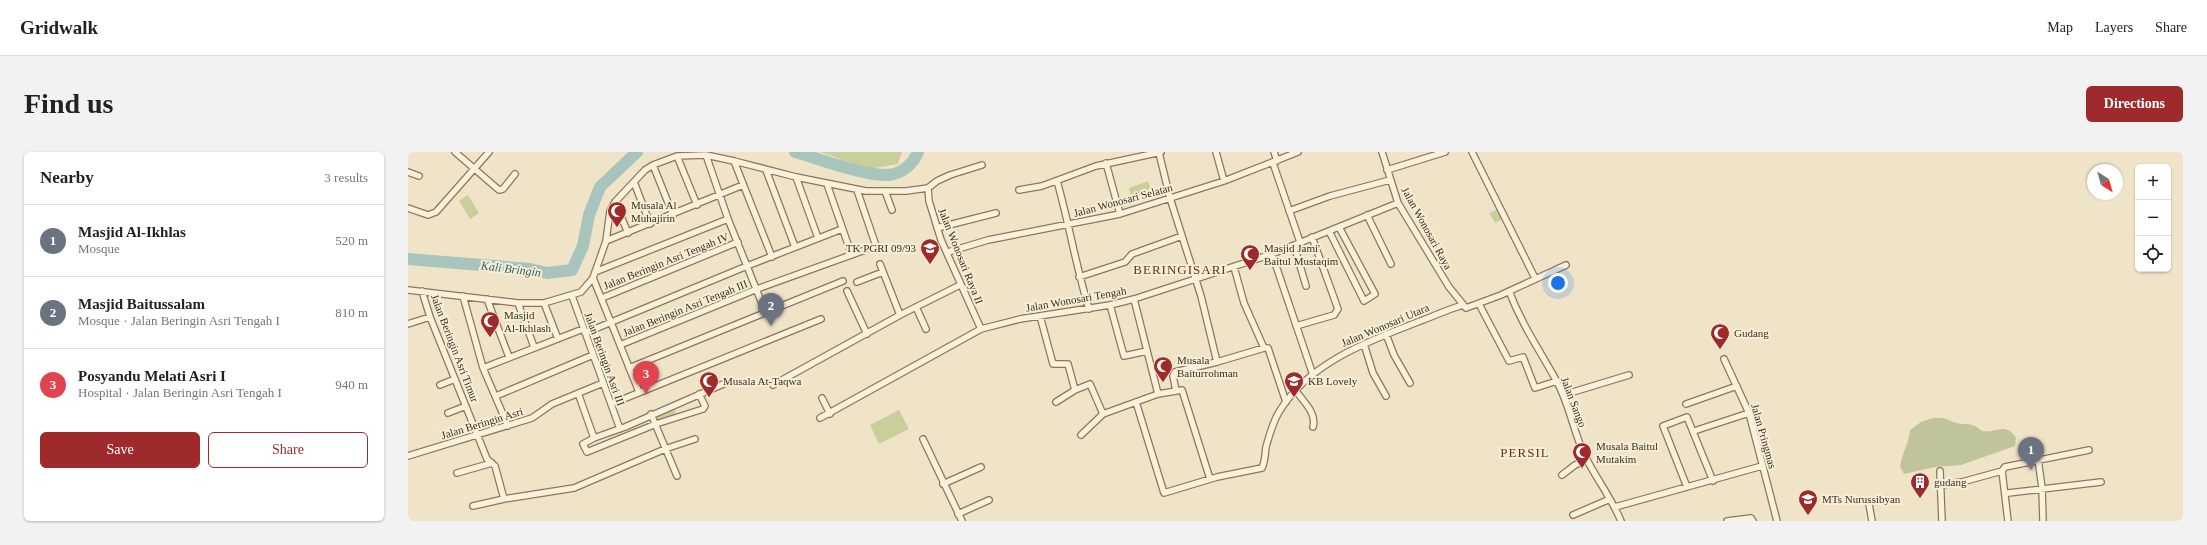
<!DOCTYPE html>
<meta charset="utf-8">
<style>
:root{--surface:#fff;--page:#f2f2f2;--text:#222;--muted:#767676;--line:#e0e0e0;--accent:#9e2a2b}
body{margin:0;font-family:"Times New Roman",serif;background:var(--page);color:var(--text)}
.controls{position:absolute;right:12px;top:12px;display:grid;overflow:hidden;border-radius:6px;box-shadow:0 1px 3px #0004}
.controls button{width:36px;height:36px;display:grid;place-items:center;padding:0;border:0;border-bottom:1px solid var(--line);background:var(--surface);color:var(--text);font:20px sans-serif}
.compass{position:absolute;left:1679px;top:12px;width:36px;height:36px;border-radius:50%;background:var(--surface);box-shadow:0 1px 3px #0004;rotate:143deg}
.you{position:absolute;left:1150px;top:131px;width:14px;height:14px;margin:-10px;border:3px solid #fff;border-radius:50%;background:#1a73e8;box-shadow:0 0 0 6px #1a73e833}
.badge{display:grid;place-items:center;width:26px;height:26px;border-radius:50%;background:var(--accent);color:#fff;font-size:13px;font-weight:700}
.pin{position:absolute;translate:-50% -33px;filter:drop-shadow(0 1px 2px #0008)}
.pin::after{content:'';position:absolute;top:21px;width:14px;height:12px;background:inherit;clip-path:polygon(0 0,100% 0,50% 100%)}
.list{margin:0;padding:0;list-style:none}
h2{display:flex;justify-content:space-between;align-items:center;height:52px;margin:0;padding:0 16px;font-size:17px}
h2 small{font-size:13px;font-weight:400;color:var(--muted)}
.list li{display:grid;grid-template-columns:26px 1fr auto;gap:12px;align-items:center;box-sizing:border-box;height:72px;padding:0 16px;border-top:1px solid var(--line)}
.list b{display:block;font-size:15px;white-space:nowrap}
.list p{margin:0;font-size:13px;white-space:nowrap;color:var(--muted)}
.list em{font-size:13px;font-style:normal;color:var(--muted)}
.actions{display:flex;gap:8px;padding:12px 16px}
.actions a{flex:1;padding:9px 0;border:1px solid var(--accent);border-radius:6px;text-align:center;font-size:14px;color:var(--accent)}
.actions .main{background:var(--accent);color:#fff}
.icon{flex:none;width:22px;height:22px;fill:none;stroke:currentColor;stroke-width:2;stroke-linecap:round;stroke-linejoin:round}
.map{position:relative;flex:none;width:1775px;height:369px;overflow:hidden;border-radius:6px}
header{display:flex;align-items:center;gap:24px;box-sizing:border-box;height:56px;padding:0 20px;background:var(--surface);border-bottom:1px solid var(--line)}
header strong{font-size:19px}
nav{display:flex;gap:22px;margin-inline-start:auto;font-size:14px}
.intro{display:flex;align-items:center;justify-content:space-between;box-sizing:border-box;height:96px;padding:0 24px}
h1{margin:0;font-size:28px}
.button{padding:10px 18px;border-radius:6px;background:var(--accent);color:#fff;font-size:14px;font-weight:700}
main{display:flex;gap:24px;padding:0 24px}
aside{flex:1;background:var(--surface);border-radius:6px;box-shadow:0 1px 3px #0004}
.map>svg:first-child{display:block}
.green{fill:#c9cf9b}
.cemetery{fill:#bfc49a}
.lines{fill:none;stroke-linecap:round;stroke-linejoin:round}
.river{stroke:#a9c4bc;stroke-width:12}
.minor-casing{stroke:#8d765c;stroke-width:8}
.minor{stroke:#faf1dc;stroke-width:5.5}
.labels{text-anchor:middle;stroke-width:4;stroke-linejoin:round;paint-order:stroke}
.street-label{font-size:11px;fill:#3d2e20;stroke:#f7eed8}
.poi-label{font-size:11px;fill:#3d2e20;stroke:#f7eed8;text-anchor:start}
.water-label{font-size:12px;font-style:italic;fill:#2f5d5a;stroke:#f7eed8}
.quarter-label{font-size:13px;letter-spacing:1px;fill:#6b2e1e;stroke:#f7eed8}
</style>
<header>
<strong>Gridwalk</strong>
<nav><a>Map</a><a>Layers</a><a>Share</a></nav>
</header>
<div class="intro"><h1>Find us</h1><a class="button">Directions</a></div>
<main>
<aside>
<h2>Nearby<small>3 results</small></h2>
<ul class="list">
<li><span class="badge" style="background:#6b7280">1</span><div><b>Masjid Al-Ikhlas</b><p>Mosque</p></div><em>520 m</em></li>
<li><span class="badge" style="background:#6b7280">2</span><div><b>Masjid Baitussalam</b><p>Mosque · Jalan Beringin Asri Tengah I</p></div><em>810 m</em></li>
<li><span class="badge" style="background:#e0444e">3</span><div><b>Posyandu Melati Asri I</b><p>Hospital · Jalan Beringin Asri Tengah I</p></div><em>940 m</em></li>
</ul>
<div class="actions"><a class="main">Save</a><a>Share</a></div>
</aside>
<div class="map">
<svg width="1775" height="369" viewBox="0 0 1775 369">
<rect width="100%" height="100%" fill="#f0e4c8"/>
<!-- green -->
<path class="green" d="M412,0H494L490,12L461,17Z
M740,29L744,40L724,47L721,36Z
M60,43L71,61L62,67L51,49Z
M1090,57L1095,67L1087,71L1081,61Z
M265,254L268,262L250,270L247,262Z
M491,258L501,277L471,292L462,273Z"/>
<!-- cemetery -->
<path class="cemetery" d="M1525,266C1540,265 1537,268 1549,271C1555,273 1560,271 1567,274C1569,275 1572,278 1575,279C1587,282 1598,269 1608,286L1607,294L1553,313L1527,315L1496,322L1492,315C1494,301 1501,291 1502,278L1513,270Z"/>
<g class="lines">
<!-- river -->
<path class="river" d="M387,0C409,6 466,28 486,22C497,19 506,10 510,0
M0,107L122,117L139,121L164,118L175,94L181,63L192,35L229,0"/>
<!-- minor casing -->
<g class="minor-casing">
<path id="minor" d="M47,0L91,38L95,37L107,22
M808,0L816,29
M866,0L869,9
M974,0L990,51L1041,135L1058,156L1093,143L1158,113
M1064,0L1127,126
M751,1L762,46L793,144L809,210L856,196H860L878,250
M298,3L320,67L357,159
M269,4L289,53
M326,9L364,105
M698,11L712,62
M865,11L892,90
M245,13L265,63
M358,18L387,95
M979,18L1037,0
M0,20L11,24
M388,25L410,86
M649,29C661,71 668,115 681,157
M226,30L242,72
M419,32L443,101
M520,36L521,49L533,88L573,177
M611,38L634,34L688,14L753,0
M477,39L484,58
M207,50L220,81
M0,56L20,63L28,60L81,0
M881,59L922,44L982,28
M959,63L983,112
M529,76L588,61
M921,79L956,149L967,142L931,75
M198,89L335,33
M886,93L898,134
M540,100L580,88L712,62L816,29L890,0
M864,102L905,223
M472,112L492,163
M826,115L836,151L856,196
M187,120L320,67
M671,125L717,110L724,102L774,84
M185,126L231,240
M449,130L475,120
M0,138L110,151H136L173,140L185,126L198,89L202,59L207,50L237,18L245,13L269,4L298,3L326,9L388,25L458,39H498L520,36L529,29L542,23L574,13
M14,139L22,165L79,307L87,314L96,347L166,336L257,297L287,287
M439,139L459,182
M1101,139C1114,173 1131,197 1148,228C1161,251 1165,278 1176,302C1187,325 1203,345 1213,369
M55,144L75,216L100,274
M164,144L212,277
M194,146L330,90
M79,147L101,205
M726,147L750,242
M110,151L126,195
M136,151L150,187
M1071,152L1101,209L1115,205L1127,236L1149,229
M702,153L716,204L739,199
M508,155L518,177
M632,164L645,212H660L667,238
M0,172L22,165
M888,174L926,163L930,157L904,85
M177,181L339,114L434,77
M978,182L986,203L1002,231
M956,192L965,221L978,244
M212,193L349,137L468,94L449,38
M1316,207L1341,261L1369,369
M75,216L175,177
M221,216L435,129
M32,233L47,227
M365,233L492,163L552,133
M768,239L765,224L767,220L809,210
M888,239C895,249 909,261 905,275
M170,241L186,286L175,292L179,300L248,272L295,257L297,254L291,242
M1155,243L1221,223
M88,244L185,203
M414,246L422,262
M648,250L667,238L682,232L695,262
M728,250L756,341L809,325L854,316C857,310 857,302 858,295C861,284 865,270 871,260C901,210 963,188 1015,168C1028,163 1041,157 1055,153
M203,252L413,167
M1278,252L1329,234
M40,261L58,254
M243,262L269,324
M412,266L573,177L612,167L702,153L726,147L864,102L990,51
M1286,279L1341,261
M673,283L695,262L750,242L774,238L802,327
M186,286L217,275L320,230
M515,287L554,369
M0,304L124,266L144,252L195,231
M1630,307L1634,336L1635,369
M1532,319L1534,369
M1594,319L1600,369
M49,321L84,311
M1154,323L1167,313L1179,308
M535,332L573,315
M1533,333L1554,330L1594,319L1597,315L1681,298
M1279,335L1255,274L1279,265L1305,329
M1600,341L1693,330
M1461,352L1464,369
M65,354L96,347
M1207,355L1354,314
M550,362L581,348
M1165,363L1202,347
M1319,369L1343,366L1345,369"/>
</g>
<!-- minor -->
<use href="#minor" class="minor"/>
</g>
<!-- icons -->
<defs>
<g id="mosque-pin" transform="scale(1)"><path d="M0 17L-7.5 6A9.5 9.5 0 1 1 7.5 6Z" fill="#9e2a2b" stroke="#f7eed8"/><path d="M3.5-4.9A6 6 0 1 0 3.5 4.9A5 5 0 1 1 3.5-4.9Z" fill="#fff"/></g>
<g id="school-pin" transform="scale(1)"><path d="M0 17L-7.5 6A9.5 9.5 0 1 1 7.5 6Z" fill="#9e2a2b" stroke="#f7eed8"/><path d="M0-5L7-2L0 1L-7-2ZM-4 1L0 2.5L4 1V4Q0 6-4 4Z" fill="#fff"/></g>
<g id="building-pin" transform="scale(1)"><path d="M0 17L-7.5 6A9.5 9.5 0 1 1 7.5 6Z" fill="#9e2a2b" stroke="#f7eed8"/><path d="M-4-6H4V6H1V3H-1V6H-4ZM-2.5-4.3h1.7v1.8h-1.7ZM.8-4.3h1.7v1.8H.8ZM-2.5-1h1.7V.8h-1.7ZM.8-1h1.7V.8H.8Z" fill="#fff"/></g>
</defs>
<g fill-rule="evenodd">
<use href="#mosque-pin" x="209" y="59"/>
<use href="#school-pin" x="522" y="96"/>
<use href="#mosque-pin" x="842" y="102"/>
<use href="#mosque-pin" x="82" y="169"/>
<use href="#mosque-pin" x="1312" y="181"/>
<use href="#mosque-pin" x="755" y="214"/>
<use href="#mosque-pin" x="301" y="229"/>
<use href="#school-pin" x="886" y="229"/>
<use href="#mosque-pin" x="1174" y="300"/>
<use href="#building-pin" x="1512" y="330"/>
<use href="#school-pin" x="1400" y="347"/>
</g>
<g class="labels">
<!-- street labels -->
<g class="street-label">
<text transform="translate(715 48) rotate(-15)" y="4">Jalan Wonosari Selatan</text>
<text transform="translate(1019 76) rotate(61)" y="4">Jalan Wonosari Raya</text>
<text transform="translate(553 104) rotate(68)" y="4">Jalan Wonosari Raya II</text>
<text transform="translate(258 109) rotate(-22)" y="4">Jalan Beringin Asri Tengah IV</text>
<text transform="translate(668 147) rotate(-10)" y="4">Jalan Wonosari Tengah</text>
<text transform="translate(277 156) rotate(-22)" y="4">Jalan Beringin Asri Tengah III</text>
<text transform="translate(977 173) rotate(-23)" y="4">Jalan Wonosari Utara</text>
<text transform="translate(47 196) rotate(69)" y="4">Jalan Beringin Asri Timur</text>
<text transform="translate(197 207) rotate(70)" y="4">Jalan Beringin Asri III</text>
<text transform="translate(1166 250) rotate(69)" y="4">Jalan Sango</text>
<text transform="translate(74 271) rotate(-17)" y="4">Jalan Beringin Asri</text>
<text transform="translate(1356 284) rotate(74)" y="4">Jalan Pringmas</text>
</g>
<!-- poi labels -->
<g class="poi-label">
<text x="223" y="57">Musala Al<tspan x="223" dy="13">Muhajirin</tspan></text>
<text x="508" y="100" text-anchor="end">TK PGRI 09/93</text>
<text x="856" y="100">Masjid Jami'<tspan x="856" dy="13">Baitul Mustaqim</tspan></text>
<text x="96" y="167">Masjid<tspan x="96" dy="13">Al-Ikhlash</tspan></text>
<text x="1326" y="185">Gudang</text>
<text x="769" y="212">Musala<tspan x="769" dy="13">Baiturrohman</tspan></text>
<text x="315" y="233">Musala At-Taqwa</text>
<text x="900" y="233">KB Lovely</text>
<text x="1188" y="298">Musala Baitul<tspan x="1188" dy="13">Mutakim</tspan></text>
<text x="1526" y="334">gudang</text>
<text x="1414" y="351">MTs Nurussibyan</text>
</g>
<!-- water labels -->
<g class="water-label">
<text transform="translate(103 117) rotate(7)" y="4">Kali Bringin</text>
</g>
<!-- quarter labels -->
<g class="quarter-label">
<text x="772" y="122">BERINGISARI</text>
<text x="1117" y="305">PERSIL</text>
</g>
</g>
</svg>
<div class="controls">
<button>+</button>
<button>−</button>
<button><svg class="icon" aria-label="locate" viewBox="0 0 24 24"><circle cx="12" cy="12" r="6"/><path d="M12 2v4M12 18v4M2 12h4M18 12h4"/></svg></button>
</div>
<svg class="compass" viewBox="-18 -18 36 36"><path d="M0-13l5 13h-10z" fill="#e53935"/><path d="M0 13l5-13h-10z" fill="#767676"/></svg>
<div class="you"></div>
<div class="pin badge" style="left:1623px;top:318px;background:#6b7280">1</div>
<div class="pin badge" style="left:363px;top:174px;background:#6b7280">2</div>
<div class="pin badge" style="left:238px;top:242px;background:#e0444e">3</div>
</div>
</main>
